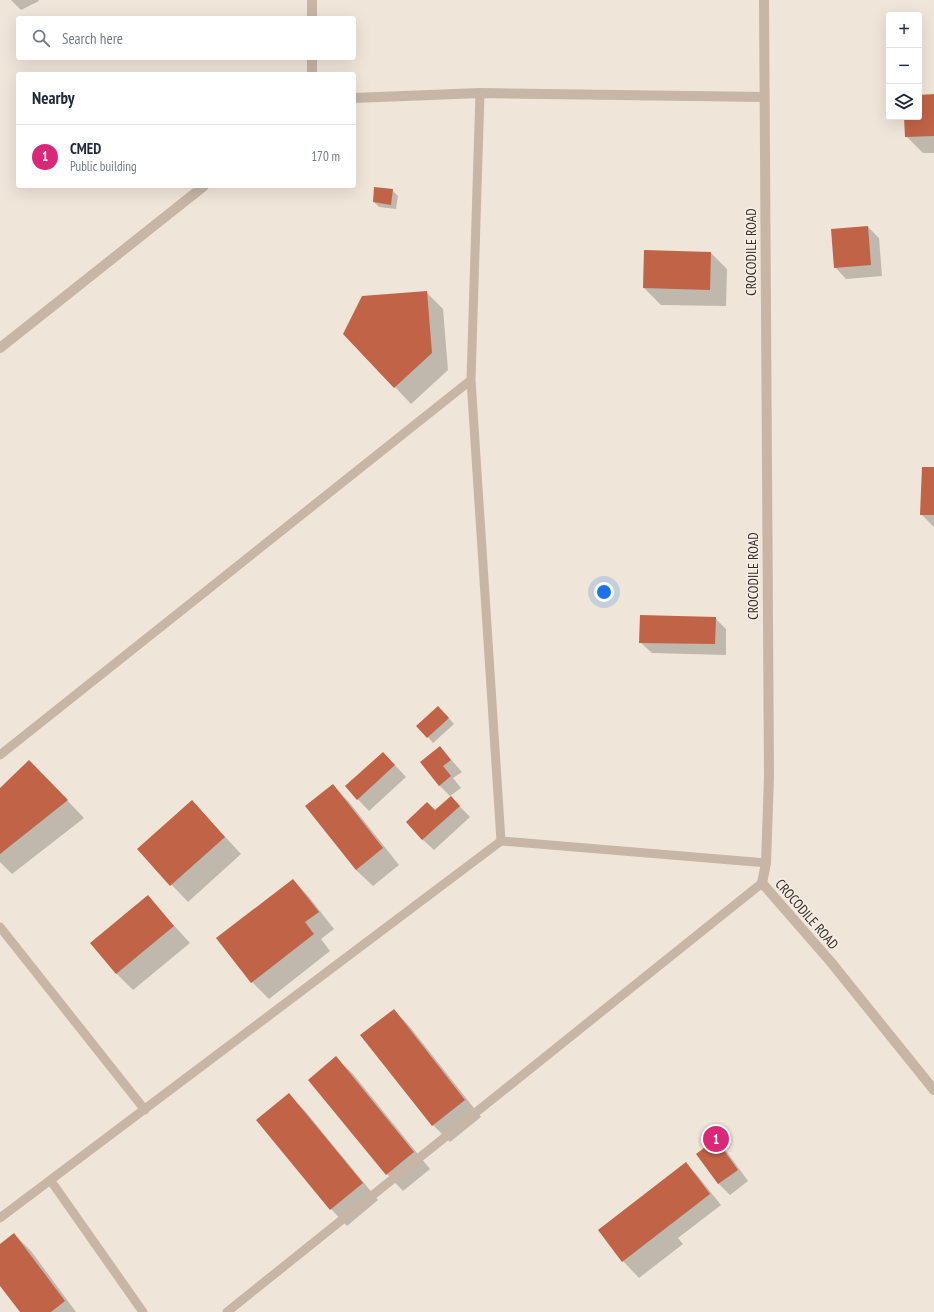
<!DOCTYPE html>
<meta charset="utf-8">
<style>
:root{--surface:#fff;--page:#f2f2f3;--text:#1f2937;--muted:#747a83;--line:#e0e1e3;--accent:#db2777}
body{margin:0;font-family:"PT Sans Narrow",sans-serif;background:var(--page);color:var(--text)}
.controls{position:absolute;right:12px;top:12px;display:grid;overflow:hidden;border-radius:4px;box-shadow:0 4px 16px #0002}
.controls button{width:36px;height:36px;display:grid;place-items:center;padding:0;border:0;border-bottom:1px solid var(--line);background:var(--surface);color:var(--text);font:20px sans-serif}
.you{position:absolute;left:604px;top:592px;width:14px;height:14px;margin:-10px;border:3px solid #fff;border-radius:50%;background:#1a73e8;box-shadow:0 0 0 6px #1a73e833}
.badge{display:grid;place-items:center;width:26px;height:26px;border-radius:50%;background:var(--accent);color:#fff;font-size:13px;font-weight:700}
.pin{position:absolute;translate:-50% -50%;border:2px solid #fff;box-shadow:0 1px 4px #0006}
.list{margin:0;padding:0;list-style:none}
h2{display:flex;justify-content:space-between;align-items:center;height:52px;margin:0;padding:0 16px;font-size:17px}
h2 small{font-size:13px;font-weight:400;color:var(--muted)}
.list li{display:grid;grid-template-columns:26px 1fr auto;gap:12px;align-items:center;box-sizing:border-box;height:64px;padding:0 16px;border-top:1px solid var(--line)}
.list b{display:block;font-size:15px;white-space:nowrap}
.list p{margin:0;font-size:13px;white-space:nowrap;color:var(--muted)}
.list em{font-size:13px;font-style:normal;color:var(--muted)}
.icon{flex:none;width:22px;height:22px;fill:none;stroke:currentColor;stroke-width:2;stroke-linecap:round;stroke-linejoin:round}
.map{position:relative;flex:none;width:934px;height:1312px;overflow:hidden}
.search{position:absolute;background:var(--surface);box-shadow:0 4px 16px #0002;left:16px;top:16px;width:340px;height:44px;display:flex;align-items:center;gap:10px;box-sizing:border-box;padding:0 14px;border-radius:4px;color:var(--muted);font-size:15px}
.panel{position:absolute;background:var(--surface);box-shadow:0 4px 16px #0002;left:16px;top:72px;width:340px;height:116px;border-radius:4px}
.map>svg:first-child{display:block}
.shadow{fill:#0003}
.building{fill:#c06347}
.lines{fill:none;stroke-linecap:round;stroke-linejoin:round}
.lane{stroke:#c7b5a6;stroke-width:9}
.street{stroke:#c7b5a6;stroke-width:10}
.labels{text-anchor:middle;stroke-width:3;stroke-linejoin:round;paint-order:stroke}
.street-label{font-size:14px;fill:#332a27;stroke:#f8efe5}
</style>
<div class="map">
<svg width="934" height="1312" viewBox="0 0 934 1312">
<rect width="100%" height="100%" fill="#f0e5d9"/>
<!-- shadow -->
<path class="shadow" d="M11,0H38L39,1L21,10Z
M934,95V153H923L906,136L905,117H919V96Z
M392,190L398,196L396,209L379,207L374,202Z
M868,227L879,238L882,276L846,279L835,267L832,230Z
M711,253L727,269L726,306L661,305L644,288Z
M426,292L443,309L448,370L411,404L395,387Z
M934,468V527L921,514Z
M715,618L726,629V655L652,653L640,642Z
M444,713L454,724L433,743L428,737Z
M440,747L462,772L453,778L461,788L450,796L439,785Z
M394,764L406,777L369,811L346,787Z
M46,778L84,818L12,874L0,862V789Z
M332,785L349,802L399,865L373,886L356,870L306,806Z
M451,797L470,817L434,850L422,839L435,811Z
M192,801L241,854L188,902L138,849Z
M293,880L309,897L334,929L321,939L330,951L269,999L252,982L217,938Z
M148,897L190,943L133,990L116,973Z
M394,1010L410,1027L481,1117L450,1142L433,1125Z
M336,1058L353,1074L430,1169L403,1191L387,1174Z
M289,1095L305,1111L378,1200L347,1226L331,1209Z
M716,1140L727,1152L748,1181L730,1195L719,1184L697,1154Z
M686,1164L697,1175L721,1205L678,1238L683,1244L639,1278L623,1261Z
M14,1234L31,1251L76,1312H21L0,1284V1245Z"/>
<!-- building -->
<path class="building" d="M934,94V136L905,137L904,117H919V95Z
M374,187L393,189L391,205L373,202Z
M868,226L871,265L834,268L831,229Z
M644,250L711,252L710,290L643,288Z
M427,291L432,353L394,388L343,334L362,296Z
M922,467H934V515H920Z
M640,615L716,617L715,644L639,643Z
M438,706L449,718L427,738L416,726Z
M440,746L451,760L443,766L451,776L439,786L420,762Z
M383,752L395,765L357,800L345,786Z
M29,760L68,800L0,854V788Z
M333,784L383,848L356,870L305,806Z
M451,796L460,806L422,840L406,822L427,802L435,810Z
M192,800L225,837L170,886L137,849Z
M293,879L319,912L305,922L314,934L251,983L216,938Z
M148,895L174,926L116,974L90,943Z
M394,1009L465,1100L432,1126L360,1035Z
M336,1056L414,1152L386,1175L308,1080Z
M289,1093L363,1183L330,1210L256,1120Z
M716,1139L738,1170L718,1184L696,1154Z
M686,1162L710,1194L622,1262L598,1230Z
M14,1233L65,1301L51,1312H20L0,1286V1244Z"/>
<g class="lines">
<!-- lane -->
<path class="lane" d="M0,755L471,380
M501,841L766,863
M0,927L145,1110
M51,1181L143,1312
M0,1218L501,841L471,380L480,93
M227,1312L762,883"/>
<!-- street -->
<path class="street" d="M312,0V18
M764,0L769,776L766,863L762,883L830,961L934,1090
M312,58V74
M354,98L480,93L764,97
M0,348L204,186"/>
</g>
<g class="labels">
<!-- street labels -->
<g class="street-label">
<text transform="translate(751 252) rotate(-90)" y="5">CROCODILE ROAD</text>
<text transform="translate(753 576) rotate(-90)" y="5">CROCODILE ROAD</text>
<text transform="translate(807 914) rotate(49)" y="5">CROCODILE ROAD</text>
</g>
</g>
</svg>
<div class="controls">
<button>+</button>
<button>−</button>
<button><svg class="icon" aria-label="layers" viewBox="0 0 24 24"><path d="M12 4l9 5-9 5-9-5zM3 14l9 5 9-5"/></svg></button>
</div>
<div class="you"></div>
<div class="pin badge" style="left:716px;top:1139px">1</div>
<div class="search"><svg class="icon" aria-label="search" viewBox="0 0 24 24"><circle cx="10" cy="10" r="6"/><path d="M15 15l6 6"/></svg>Search here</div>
<section class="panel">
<h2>Nearby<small></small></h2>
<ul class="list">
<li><span class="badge">1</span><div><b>CMED</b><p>Public building</p></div><em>170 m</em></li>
</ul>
</section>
</div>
